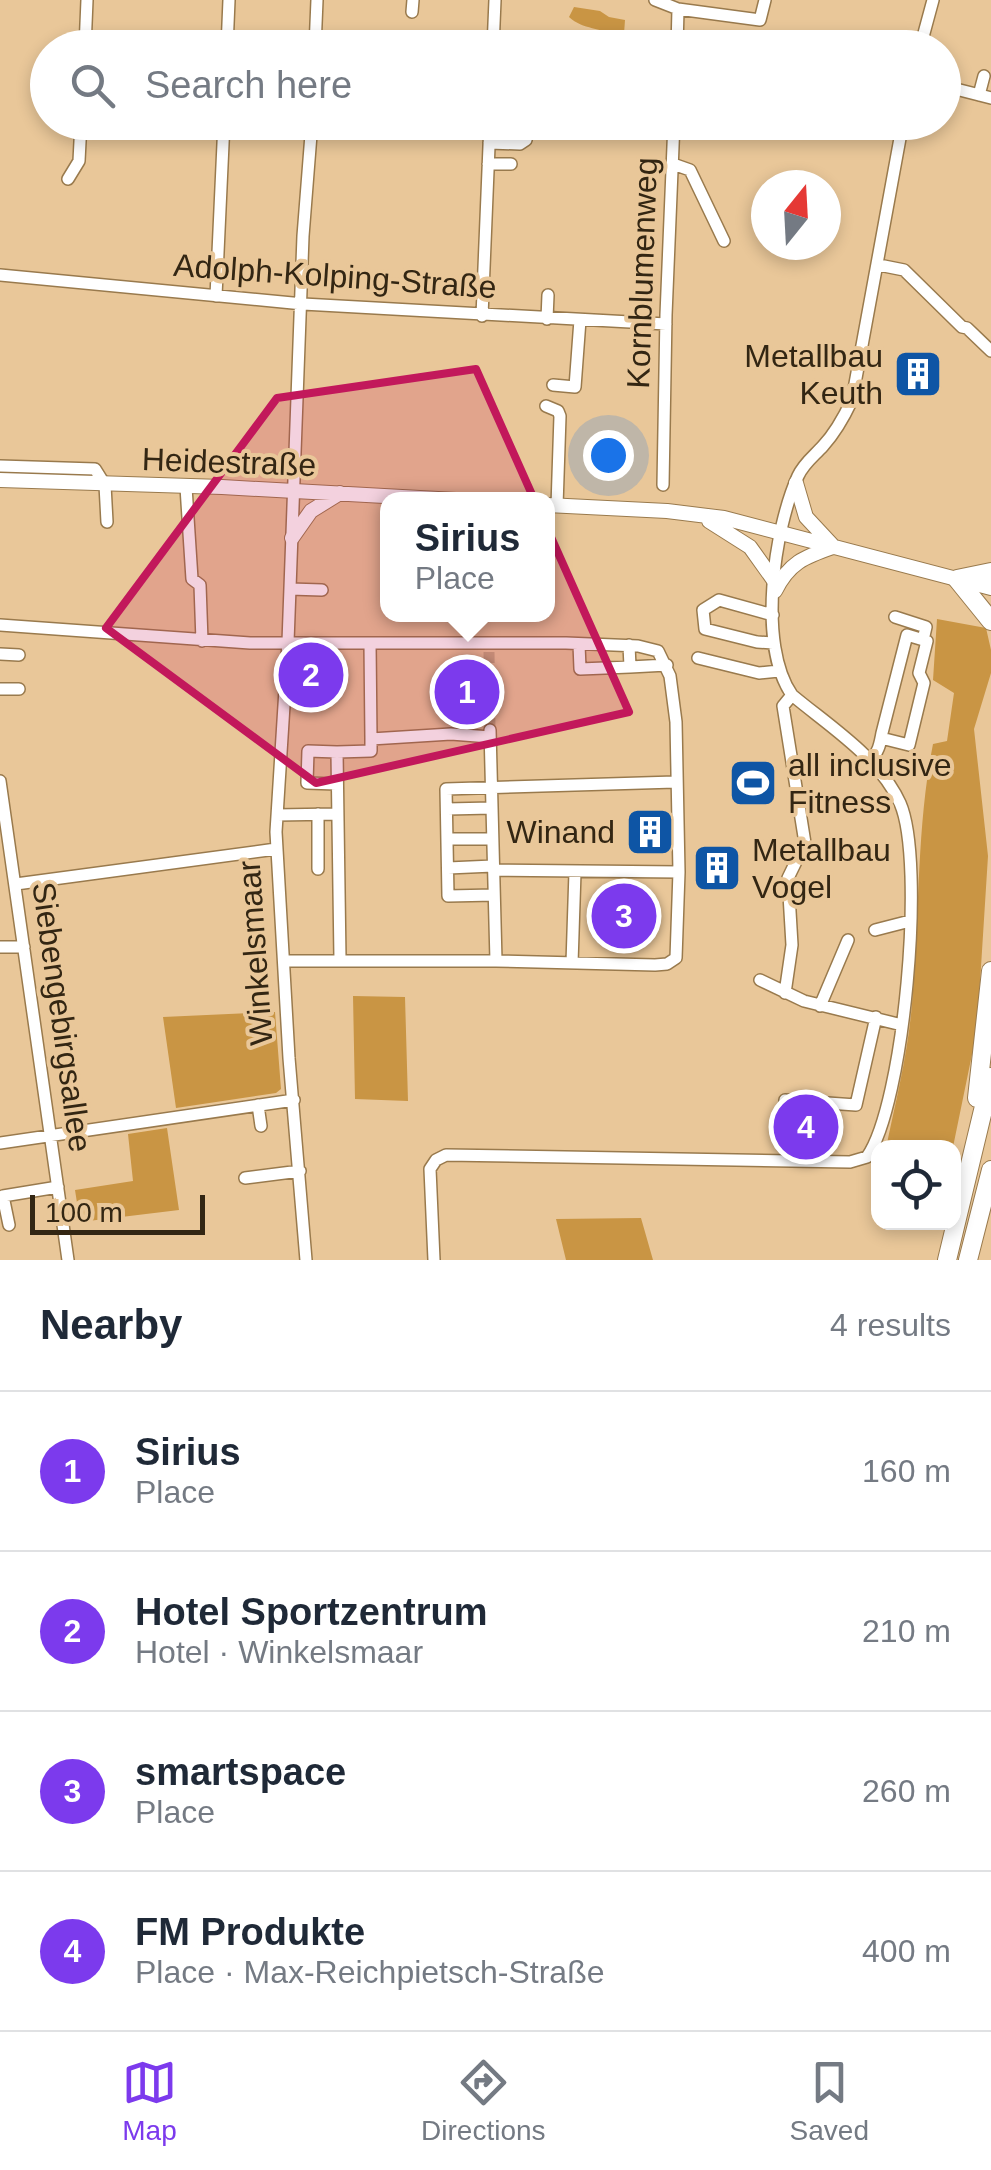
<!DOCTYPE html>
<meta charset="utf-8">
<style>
:root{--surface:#fff;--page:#f2f2f3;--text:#1f2937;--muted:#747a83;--line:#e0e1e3;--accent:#7c3aed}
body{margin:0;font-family:Helvetica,sans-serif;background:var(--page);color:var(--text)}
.controls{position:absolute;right:30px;bottom:30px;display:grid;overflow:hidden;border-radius:20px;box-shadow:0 5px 15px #0003}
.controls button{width:90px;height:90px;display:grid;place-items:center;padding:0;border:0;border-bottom:2px solid var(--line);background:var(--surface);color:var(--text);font:50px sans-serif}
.compass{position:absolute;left:751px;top:170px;width:90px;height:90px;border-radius:50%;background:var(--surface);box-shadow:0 5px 15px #0003;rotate:18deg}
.scale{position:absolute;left:30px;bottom:25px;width:175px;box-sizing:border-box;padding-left:10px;border:5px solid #332613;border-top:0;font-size:28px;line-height:35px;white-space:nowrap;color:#332613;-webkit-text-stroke:8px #e9c799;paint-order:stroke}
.you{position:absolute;left:608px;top:455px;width:35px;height:35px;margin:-25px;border:8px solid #fff;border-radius:50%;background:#1a73e8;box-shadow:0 0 0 15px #1a73e833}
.badge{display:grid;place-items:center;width:65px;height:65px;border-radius:50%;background:var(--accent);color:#fff;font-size:32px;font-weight:700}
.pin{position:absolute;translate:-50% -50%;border:5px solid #fff;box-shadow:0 2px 10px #0006}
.popup{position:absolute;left:380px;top:492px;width:175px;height:130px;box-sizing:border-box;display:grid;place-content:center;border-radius:20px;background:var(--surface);filter:drop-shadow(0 2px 8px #0005);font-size:32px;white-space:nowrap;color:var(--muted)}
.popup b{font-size:38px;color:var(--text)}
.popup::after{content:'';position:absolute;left:50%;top:100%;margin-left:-20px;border:20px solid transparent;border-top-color:var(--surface)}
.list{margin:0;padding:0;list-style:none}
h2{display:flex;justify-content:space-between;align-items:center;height:130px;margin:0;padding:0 40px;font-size:42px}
h2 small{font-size:32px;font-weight:400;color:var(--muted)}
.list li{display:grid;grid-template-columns:65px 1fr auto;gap:30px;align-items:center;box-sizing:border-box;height:160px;padding:0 40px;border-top:2px solid var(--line)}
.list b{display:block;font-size:38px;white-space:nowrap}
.list p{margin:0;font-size:32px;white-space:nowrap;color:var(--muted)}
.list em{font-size:32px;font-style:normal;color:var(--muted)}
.icon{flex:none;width:55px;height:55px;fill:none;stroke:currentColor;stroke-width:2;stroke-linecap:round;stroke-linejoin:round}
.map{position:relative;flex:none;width:991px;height:1260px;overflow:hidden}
.search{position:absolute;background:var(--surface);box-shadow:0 5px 15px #0003;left:30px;right:30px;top:30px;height:110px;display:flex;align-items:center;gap:25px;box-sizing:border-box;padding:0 35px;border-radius:55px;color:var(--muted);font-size:38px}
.sheet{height:770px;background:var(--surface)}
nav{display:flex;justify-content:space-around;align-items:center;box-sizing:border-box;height:140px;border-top:2px solid var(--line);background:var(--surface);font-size:28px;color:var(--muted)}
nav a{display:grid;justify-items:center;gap:5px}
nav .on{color:var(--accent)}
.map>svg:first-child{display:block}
.green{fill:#c99544}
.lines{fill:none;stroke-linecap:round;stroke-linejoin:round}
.minor-tunnel{stroke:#c5a77e;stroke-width:11;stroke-dasharray:11 5.5;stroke-linecap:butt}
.minor-casing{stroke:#997a4d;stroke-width:14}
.major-casing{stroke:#997a4d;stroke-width:16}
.highway-casing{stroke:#997a4d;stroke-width:20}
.minor{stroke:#fff;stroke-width:11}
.major{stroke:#fff;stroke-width:14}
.highway{stroke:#fff;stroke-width:18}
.marked{fill:#c2185b;fill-opacity:0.2;stroke:#c2185b;stroke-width:8;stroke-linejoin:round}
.labels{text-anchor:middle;stroke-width:8;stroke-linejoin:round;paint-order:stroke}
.street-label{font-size:32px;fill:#332613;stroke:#e9c799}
.poi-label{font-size:32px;fill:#332613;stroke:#e9c799;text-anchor:end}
</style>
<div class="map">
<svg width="991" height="1260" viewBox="0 0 991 1260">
<rect width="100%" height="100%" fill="#e9c799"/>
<!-- green -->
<path class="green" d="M574,7L600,11L609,17L625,20L624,34L617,37C601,27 583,30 569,17Z
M937,619L986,628L991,650V673L974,729L988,856L977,1030L953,1147L886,1148C896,1100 908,1053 912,1004C920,917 916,830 933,744L947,741L954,693L933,680Z
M353,996L405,997L408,1101L355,1099Z
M275,1012L281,1089L276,1093L176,1108L163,1017Z
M167,1128L179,1210L80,1222L75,1190L133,1181L128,1134Z
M641,1218L653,1260H566L556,1219Z"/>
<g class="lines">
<!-- minor-tunnel -->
<path class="minor-tunnel" d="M489,652L490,730"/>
<!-- minor casing -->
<g class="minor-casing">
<path id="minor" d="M655,0L678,9L760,20L765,0
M412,12L413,0
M85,48L87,0
M227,48L229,0
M315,48L317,0
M493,48L495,0
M677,48L678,9
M920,48L933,0
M944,86L991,98
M979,95L984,76
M489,143L520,144L526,140
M488,164H511
M673,164L690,170L724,241
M68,179L79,161L81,122
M879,265L904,270L962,327L967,328L991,351
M0,275L303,304L666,324
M216,296L224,122
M482,316L490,122
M547,319L548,295
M553,385L575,387L580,320
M546,406L558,411L560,416L557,506
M0,466L95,469L105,485L107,522
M663,485L666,315L674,122
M186,487L192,579L200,585L202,641
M290,589L322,590
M773,615L719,600L703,610L705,629L757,642L773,643
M895,617L926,627L923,640
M0,625L250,643H566L638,646L658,651L670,676L676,722L679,872L676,958L667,964L655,965L496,961H285
M370,643L371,739L451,734L490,737
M579,644L580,669L630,667L629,645
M0,654L19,655
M698,658L759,673L779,671
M630,667L667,665
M0,689H19
M490,730L496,961
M337,752L371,751V739
M871,761C878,752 880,745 882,733L907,635L927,641L919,673L924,683L909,745L881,738
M0,781L68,1260
M336,784L307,783L308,751L337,752L340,959
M447,809L492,808
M318,814V869
M277,815L336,814
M447,839H492
M448,868L493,866
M493,870L679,872
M16,884L276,849
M494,895L448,896L446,789L675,782
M875,930L910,921
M0,947H24
M572,963L575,872
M760,980L804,1001L902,1025
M785,993L792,945L788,878L805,843L783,706L792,695
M820,1006L848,940
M785,1100L856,1105L876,1017
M258,1105L261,1126
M0,1143L294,1100
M245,1178L300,1171
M9,1225L3,1196L58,1187
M306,1260L289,1058L276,832L288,642L303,236L312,122
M434,1260L430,1169L436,1160L446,1155L850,1162L867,1157C904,1105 926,862 900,803C879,757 829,726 792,695C757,645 774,529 798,476C804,463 814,456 823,446C836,432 844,417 852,400L903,122"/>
</g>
<!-- major casing -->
<g class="major-casing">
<path id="major" d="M0,480L222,487L456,500
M796,483L806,517L833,546
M547,505L667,511L724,518L991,588
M709,521L750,547L775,582
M292,538L311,511L340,493
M775,591C789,563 804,557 833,547"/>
</g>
<!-- highway casing -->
<g class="highway-casing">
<path id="highway" d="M991,572L957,579L991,621
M977,1098L991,971
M947,1260L991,1077
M968,1260L991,1170"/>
</g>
<!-- minor -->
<use href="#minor" class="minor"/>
<!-- major -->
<use href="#major" class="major"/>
<!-- highway -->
<use href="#highway" class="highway"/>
</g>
<!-- marked area -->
<path class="marked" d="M476,369L629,712L316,783L106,628L277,398Z"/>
<!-- icons -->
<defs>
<g id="building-square" transform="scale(2.5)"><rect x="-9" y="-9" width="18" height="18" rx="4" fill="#0e55a5" stroke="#e9c799"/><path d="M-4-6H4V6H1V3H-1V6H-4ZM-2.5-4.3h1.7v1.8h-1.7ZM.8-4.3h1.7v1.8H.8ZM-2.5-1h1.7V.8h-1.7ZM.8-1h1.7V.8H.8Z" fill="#fff"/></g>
<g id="stadium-square" transform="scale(2.5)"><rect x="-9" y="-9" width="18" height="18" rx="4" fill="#0e55a5" stroke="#e9c799"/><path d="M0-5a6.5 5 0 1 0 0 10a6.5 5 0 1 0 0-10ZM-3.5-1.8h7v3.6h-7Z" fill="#fff"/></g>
</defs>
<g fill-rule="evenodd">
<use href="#building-square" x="918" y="374"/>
<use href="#stadium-square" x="753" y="783"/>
<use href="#building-square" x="650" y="832"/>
<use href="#building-square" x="717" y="868"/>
</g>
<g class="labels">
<!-- street labels -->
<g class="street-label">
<text transform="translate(642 273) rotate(-88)" y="11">Kornblumenweg</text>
<text transform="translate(335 276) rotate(4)" y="11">Adolph-Kolping-Straße</text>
<text transform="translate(229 462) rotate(2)" y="11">Heidestraße</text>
<text transform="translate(255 953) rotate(-94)" y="11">Winkelsmaar</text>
<text transform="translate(62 1017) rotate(82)" y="11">Siebengebirgsallee</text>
</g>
<!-- poi labels -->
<g class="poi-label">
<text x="883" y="367">Metallbau<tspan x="883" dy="37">Keuth</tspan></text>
<text x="788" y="776" text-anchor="start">all inclusive<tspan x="788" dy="37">Fitness</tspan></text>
<text x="615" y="843">Winand</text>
<text x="752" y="861" text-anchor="start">Metallbau<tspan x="752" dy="37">Vogel</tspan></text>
</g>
</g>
</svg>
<div class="controls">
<button><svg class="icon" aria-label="locate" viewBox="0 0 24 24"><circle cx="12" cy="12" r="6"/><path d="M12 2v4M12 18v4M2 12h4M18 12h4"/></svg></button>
</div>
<svg class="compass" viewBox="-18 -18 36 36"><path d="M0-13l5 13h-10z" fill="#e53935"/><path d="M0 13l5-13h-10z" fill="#747a83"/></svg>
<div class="scale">100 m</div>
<div class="you"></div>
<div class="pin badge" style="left:467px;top:692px">1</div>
<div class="popup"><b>Sirius</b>Place</div>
<div class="pin badge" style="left:311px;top:675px">2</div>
<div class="pin badge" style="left:624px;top:916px">3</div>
<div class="pin badge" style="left:806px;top:1127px">4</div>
<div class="search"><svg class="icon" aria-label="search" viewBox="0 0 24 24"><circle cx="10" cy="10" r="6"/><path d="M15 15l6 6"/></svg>Search here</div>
</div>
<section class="sheet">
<h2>Nearby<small>4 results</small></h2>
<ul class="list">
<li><span class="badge">1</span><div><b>Sirius</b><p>Place</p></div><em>160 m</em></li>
<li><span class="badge">2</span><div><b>Hotel Sportzentrum</b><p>Hotel · Winkelsmaar</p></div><em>210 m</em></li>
<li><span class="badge">3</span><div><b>smartspace</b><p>Place</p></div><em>260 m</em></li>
<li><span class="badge">4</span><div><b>FM Produkte</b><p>Place · Max-Reichpietsch-Straße</p></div><em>400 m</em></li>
</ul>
</section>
<nav>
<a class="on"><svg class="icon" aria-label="map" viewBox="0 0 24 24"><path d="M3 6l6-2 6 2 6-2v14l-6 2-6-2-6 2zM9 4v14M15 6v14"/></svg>Map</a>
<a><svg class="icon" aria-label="directions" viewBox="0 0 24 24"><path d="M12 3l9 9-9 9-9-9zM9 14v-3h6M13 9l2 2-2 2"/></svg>Directions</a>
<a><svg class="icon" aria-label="saved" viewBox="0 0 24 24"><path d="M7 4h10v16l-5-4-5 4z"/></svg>Saved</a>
</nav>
